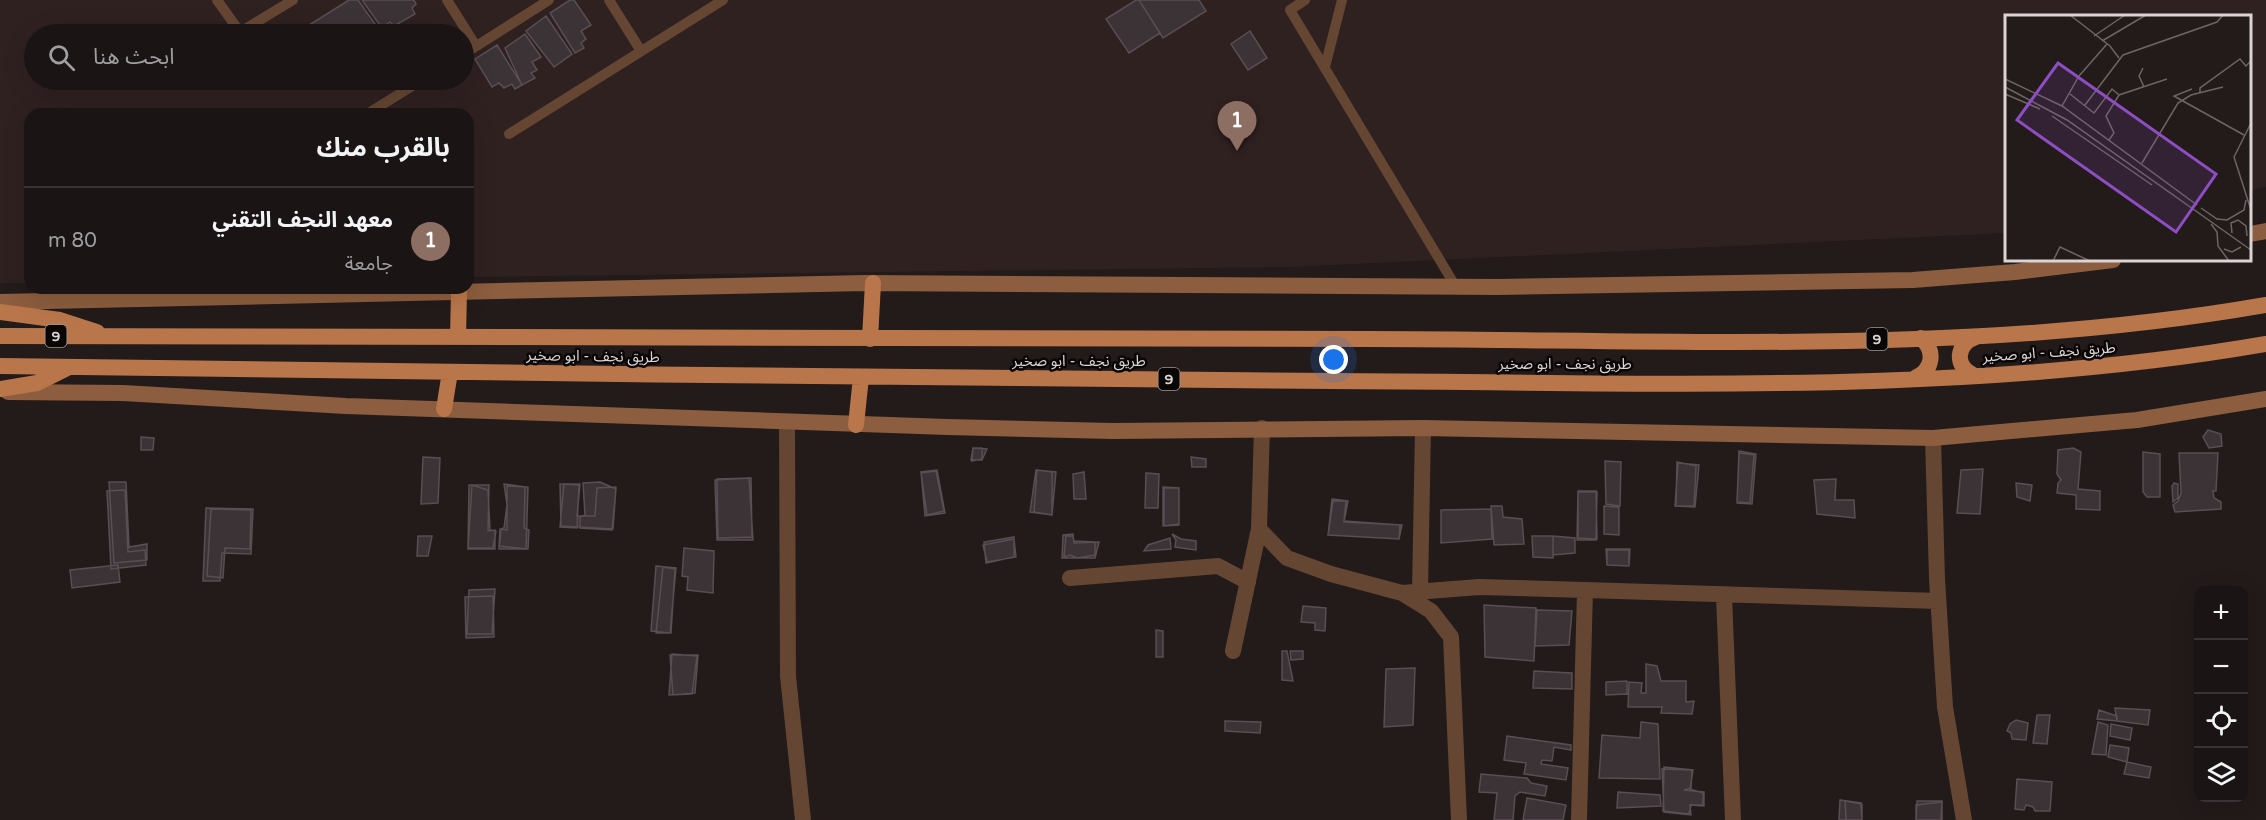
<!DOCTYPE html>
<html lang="ar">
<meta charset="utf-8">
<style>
:root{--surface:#1a1414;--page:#231d1d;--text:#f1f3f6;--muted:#9f9ea0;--line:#383334;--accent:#55cae0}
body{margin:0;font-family:"Varela Round","Noto Sans Arabic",sans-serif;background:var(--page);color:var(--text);direction:rtl}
.controls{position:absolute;right:18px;bottom:18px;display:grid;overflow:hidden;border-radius:12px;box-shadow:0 6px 24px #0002}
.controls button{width:54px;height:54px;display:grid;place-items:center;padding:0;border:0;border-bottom:2px solid var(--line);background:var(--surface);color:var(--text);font:30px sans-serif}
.you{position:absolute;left:1334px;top:360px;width:21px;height:21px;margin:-15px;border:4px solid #fff;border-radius:50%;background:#1a73e8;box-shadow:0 0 0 9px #1a73e833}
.badge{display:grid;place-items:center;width:39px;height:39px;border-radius:50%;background:var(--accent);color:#fff;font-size:20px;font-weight:700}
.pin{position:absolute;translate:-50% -50px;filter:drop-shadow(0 2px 3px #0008)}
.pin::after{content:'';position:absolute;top:32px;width:21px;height:18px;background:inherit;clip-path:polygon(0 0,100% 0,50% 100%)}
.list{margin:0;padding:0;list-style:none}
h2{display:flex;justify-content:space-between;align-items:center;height:78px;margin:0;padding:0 24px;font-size:26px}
h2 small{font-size:20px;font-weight:400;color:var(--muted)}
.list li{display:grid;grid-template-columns:39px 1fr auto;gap:18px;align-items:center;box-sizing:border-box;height:108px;padding:0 24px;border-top:2px solid var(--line)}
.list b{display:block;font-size:22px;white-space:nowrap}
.list p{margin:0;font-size:20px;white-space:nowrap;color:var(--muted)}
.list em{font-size:20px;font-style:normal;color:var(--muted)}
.icon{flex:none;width:33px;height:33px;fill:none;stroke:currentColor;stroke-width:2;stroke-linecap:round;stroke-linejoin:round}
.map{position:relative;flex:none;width:2266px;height:820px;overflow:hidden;direction:ltr}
.search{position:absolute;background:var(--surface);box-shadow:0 6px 24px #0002;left:24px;top:24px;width:450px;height:66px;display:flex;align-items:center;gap:15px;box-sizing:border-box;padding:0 21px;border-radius:33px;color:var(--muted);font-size:22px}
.panel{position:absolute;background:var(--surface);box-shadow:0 6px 24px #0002;left:24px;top:108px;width:450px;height:186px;border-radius:18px;direction:rtl}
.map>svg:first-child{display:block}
.built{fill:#302121;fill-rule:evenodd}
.building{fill:#3c3337;stroke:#584e53;stroke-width:1.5}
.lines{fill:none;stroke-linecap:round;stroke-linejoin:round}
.service{stroke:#644633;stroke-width:10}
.minor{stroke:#644633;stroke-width:16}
.secondary{stroke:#8c5d3e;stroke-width:16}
.trunk{stroke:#b9764a;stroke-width:16}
.labels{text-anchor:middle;stroke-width:5;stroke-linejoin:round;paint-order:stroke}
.shield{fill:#0a0606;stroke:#9c9696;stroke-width:1.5}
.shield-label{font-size:14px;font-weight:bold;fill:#dbd4d4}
.street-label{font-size:15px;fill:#dbd4d4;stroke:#0a0606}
.inset-road{fill:none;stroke:#6d6464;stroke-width:1.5}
.view{fill:#8e4ec3;fill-opacity:0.15;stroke:#8e4ec3;stroke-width:3}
.inset-edge{fill:none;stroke:#dbd4d4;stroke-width:3}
</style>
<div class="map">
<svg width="2266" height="820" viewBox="0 0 2266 820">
<rect width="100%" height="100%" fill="#231a1a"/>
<!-- built -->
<path class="built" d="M0,0H2266V187L2250,190V16H2006V233L1290,267L468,277V114H30V283H0ZM34,34H464V80H34Z"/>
<!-- building -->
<path class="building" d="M349,0H358L382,34H312L306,27Z
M362,0H414L416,4L412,8L415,14L394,26L390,22L382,28Z
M570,0H574L591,25L581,31L586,39L581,43L584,48L575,53L550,13Z
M1136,0H1139L1160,33L1129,53L1106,19Z
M1139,0H1199L1206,11L1163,38Z
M546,16L572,54L554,67L526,31Z
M1250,31L1267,58L1248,70L1231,44Z
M525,34L541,57L532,62L537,70L531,73L535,78L522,85L505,48Z
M497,45L522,85L515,89L512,84L504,88L499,83L492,87L475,59Z
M2208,430L2221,434L2222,446L2209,448L2203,437Z
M141,437L154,438L153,450H141Z
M973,448H982V459L972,461Z
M973,448L987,449L982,460H971Z
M2073,448L2081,452L2078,489L2100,491V510L2076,509V495L2057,493L2058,483L2061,480L2057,474L2058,450Z
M1739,451L1756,454L1752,504L1737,503Z
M2143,452L2160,454V497H2147L2143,492Z
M1739,453L1754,455L1750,503L1737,502Z
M2179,453H2218L2216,491H2213L2214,498L2221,502V509L2175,512L2173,505L2178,501L2181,493Z
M423,457L440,458L438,503L421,504Z
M1191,457L1206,459V467H1192Z
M1605,461L1621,462L1620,506L1606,504Z
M1677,462L1696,466L1694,506H1676Z
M1678,463L1699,465L1695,507L1675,506Z
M1983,469L1980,514L1957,513L1961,470Z
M937,470L945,513L925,516L921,472Z
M1036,470L1056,472L1052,515L1030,512Z
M1037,470L1052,472V515L1034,512Z
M936,471L944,511L927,515L921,473Z
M1084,472L1086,499H1074L1073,474Z
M1146,473L1159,474L1158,508H1145Z
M749,478L753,540H717L715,480Z
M751,478L752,537L718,538L717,479Z
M1836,479L1835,500H1854L1855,518L1817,514L1814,480Z
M109,482H126L129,547L147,544V560L114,563Z
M600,482L616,489L612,530L580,528V517L585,515L583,483Z
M2016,483L2032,485L2030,501L2017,497Z
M2174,483L2178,484V498L2173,502L2172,486Z
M504,484L525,487L524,528L529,530L528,549L499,546L500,529L504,528L507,505Z
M560,484H580L577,516H595L597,488L616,487L613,529L561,526Z
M564,484L579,485L577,528L560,527Z
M469,485H489L488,531L495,530V549H468Z
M472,485L488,490L490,530L496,531L493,548H468Z
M507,486L528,487L526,549H499L501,529L507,530Z
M1163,487L1179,488V525L1163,526Z
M1164,488H1179V524L1164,526Z
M125,490L128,552L145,550L146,565L111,569L107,491Z
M1578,491H1596L1597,539L1578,538Z
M1578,492H1597L1596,540H1577Z
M1332,499L1348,501L1344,522L1402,525L1399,539L1328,535Z
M1333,501H1346L1344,521L1400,525L1399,539L1328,535Z
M1491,506H1502L1503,517L1522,519L1524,544L1494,545Z
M1604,506L1619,507V535L1604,534Z
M206,508L253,509L251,554L222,553L220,581H203Z
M211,509L251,510L250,549L225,548L223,578L207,576Z
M1491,509L1492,539L1441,543V510Z
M1073,534L1074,543L1099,542L1095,558H1062L1063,535Z
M1172,534L1181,539L1196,541V550L1175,547L1176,540Z
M418,536H432L428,556H417Z
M1066,536H1073L1074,541L1095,542V555L1077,558L1070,555L1064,557Z
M1532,536H1553V558L1533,557Z
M1553,536L1575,538V553L1553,555Z
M1014,537V557L986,563L984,542Z
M1170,538L1171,549L1144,551L1148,545Z
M1014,539L1016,557L987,562L983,545Z
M684,548L714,551L713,593L687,590L688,577L682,576Z
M1606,549H1630L1629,566L1607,565Z
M1607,550H1629V566L1607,565Z
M118,565L120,582L72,588L70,570Z
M656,566L676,568L670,633L651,631Z
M663,567L675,569L671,633H656Z
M495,589L492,634H467L469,590Z
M493,596L494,637L466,638L465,597Z
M1484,605L1536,608L1534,661L1485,657Z
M1303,606L1326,608L1325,631L1315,630V623L1301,622Z
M1537,610L1572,611L1569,645L1535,646Z
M1156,630L1163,631V657H1156Z
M1282,651H1287L1293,681L1282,680Z
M1290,651H1303V659L1291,660Z
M672,654L697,656L692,694L669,695Z
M670,655H698L695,693L673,695Z
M1646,664L1657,666L1661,681H1686V702L1694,701L1692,714L1661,713L1662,707H1628L1629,682L1642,683L1641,693H1646Z
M1415,668L1413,725L1384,727L1386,669Z
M1534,671L1572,673V689L1533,688Z
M1627,681V694L1606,695V682Z
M2115,708L2150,710L2148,725L2117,721Z
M2099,710L2117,716V721L2097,719Z
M2037,715H2050L2047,744L2033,743Z
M2016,720L2028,723L2026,740L2012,739L2011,733L2007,731L2010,724Z
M1225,721L1261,722L1260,733L1225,731Z
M1641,722L1658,724L1660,779L1599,778L1602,735L1640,738Z
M2098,722L2108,725L2106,755L2092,754Z
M2111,724L2132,728L2130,740L2110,736Z
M1507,736L1571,745V750L1554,747L1552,761L1542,760L1541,764L1568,768L1566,780L1524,774L1526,763L1504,760Z
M2110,745L2129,748L2127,762L2108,757Z
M2127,762L2151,767L2149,778L2124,774Z
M1664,767L1693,770L1690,789L1703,793V805H1691L1689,814L1663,811Z
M1662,769L1692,770L1691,788L1684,790L1704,792V806L1690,805L1691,815L1664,812Z
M1481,774L1527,778L1531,783L1547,786L1545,796L1520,792L1515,796L1513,820H1494L1497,793L1479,792Z
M2017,779L2052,782L2050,811H2035L2033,807L2026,805L2024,810L2015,809Z
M1618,792L1660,795L1661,806L1617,808Z
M1527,798L1566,805L1563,820H1523Z
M1840,800L1861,803L1862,820H1839Z
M1845,801L1862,804V820H1846Z
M1917,801H1942V820H1916Z
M1942,802L1941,820H1916V805Z"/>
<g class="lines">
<!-- service -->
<path class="service" d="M217,0L240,32L293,0
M447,0L476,46
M609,0L641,51
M1305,0L1290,10L1456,287
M464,54L549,0
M1325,67L1342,0
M367,114L422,80
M509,134L723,0"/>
<!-- minor -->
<path class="minor" d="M787,423L788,676L803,820
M1262,428L1259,529L1287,558L1331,574L1402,593L1431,611L1451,637L1459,820
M1933,438L1937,579L1945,707L1964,820
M1070,578L1218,566L1248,582
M1420,592L1423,428
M1402,593L1479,587L1585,590
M1724,596L1733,820
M1233,651L1259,529
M1579,820L1585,590L1938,601"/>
<!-- secondary -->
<path class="secondary" d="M2250,234L2266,231
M0,302L865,283L1498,287L1913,280L2015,272L2113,260
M8,392L123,393L346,406L947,427L1113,431L1423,428L1933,438L2137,420L2266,399"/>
<!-- trunk -->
<path class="trunk" d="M0,312L60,320L97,332
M0,336C456,338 912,339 1368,339C1667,339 1969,357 2266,305
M458,337L459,292
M870,339L873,283
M0,366C444,372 889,378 1333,381C1642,382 1961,397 2266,344
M1973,375C1954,366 1956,344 1976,337
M1915,378C1933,370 1936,351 1921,338
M0,389L37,383L69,367
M444,409L450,372
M856,425L861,377"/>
</g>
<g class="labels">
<!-- shield labels -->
<g class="shield">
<rect x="45.5" y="325" width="21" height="22" rx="4.5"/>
<rect x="1866.5" y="328" width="21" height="22" rx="4.5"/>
<rect x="1158.5" y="368" width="21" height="22" rx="4.5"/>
</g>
<g class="shield-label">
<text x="56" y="341">9</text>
<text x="1877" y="344">9</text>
<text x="1169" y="384">9</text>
</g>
<!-- street labels -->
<g class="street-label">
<text transform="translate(2049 352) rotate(-4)" y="5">طريق نجف - ابو صخير</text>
<text transform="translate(593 356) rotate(1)" y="5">طريق نجف - ابو صخير</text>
<text x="1079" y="366">طريق نجف - ابو صخير</text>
<text x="1565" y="369">طريق نجف - ابو صخير</text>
</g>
</g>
<!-- overview -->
<g transform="translate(2005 15)">
<rect width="246" height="246" fill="#231a1a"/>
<path class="inset-road" d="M65,0L105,31L114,43M89,21L120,0M97,26L141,0M138,53L134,61L139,72M0,64L57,91L192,190M0,72L62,105L246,235M187,74L169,81L239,120M195,77V73L235,44L241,51L246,46M0,79L35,94M65,79L89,98L107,74L114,80M80,90L118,40L212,7L218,0M57,91L74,61L102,29M47,101L147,170M246,108L229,142L246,195M104,125L109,118L101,101L114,80L162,64M137,148L173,88L186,80L218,72M196,193L212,204L222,205L239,195L241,185M206,209L212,217L213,231L224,246M227,218L226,208L233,205L241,211L242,221M219,234L227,237L236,232M48,246L55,232L85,246"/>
<path class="view" d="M53,48L211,159L171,217L12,105Z"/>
<rect width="246" height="246" class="inset-edge"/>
</g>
</svg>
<div class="controls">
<button>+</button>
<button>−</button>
<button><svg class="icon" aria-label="locate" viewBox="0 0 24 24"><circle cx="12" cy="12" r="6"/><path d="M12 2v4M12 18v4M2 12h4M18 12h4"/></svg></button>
<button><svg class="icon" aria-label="layers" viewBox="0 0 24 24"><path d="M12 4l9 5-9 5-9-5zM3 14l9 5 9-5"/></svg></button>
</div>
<div class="you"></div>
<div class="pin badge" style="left:1237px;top:151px;background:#8d6e63">1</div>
<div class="search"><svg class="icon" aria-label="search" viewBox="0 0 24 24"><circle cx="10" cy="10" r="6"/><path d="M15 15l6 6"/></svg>ابحث هنا</div>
<section class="panel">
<h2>بالقرب منك<small></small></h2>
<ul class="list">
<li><span class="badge" style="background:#8d6e63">1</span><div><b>معهد النجف التقني</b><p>جامعة</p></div><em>80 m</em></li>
</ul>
</section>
</div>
